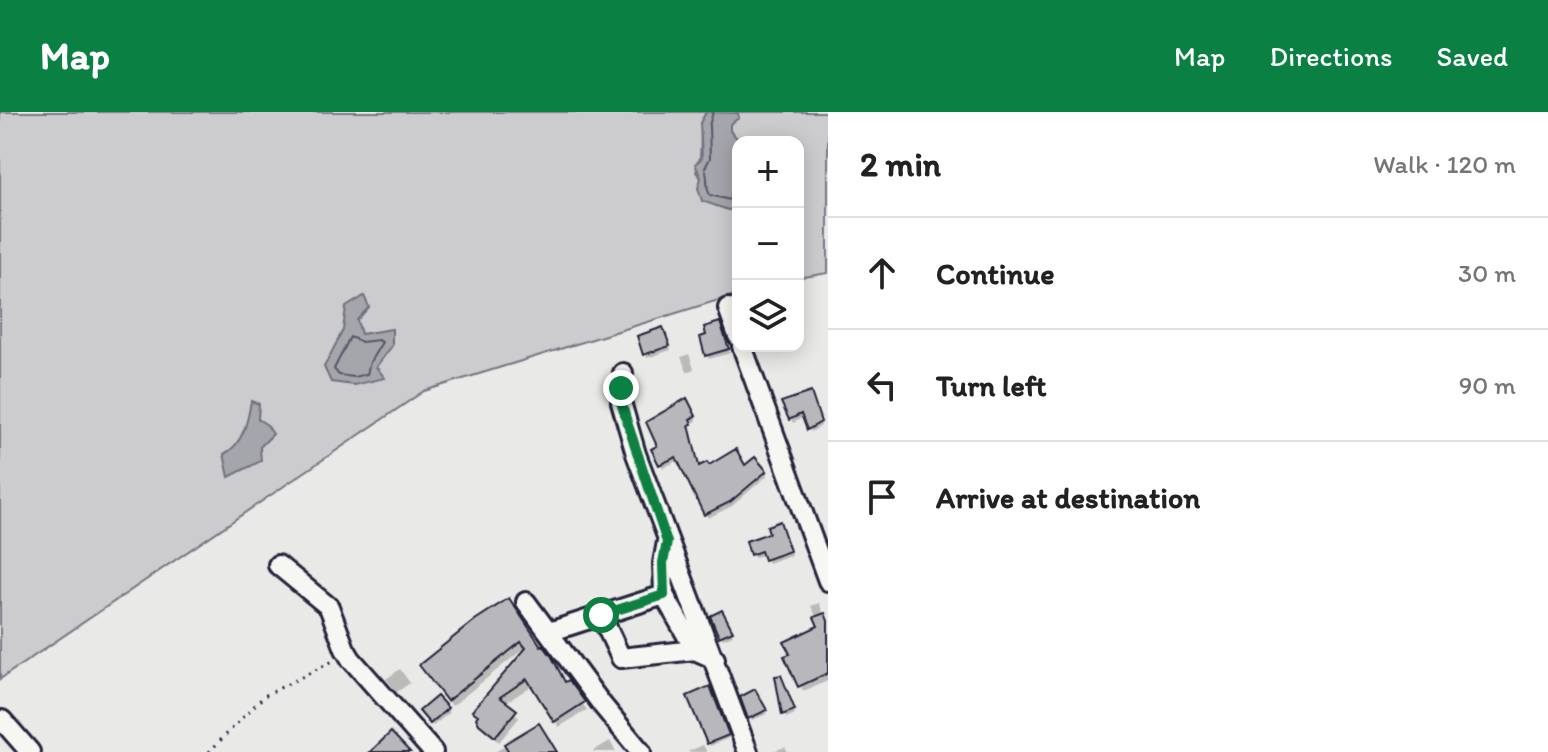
<!DOCTYPE html>
<meta charset="utf-8">
<style>
:root{--surface:#fff;--page:#f2f2f2;--text:#222;--muted:#767676;--line:#e0e0e0;--accent:#0b8043}
body{margin:0;font-family:Itim,sans-serif;background:var(--page);color:var(--text)}
.controls{position:absolute;right:24px;top:24px;display:grid;overflow:hidden;border-radius:16px;box-shadow:0 4px 20px #0003}
.controls button{width:72px;height:72px;display:grid;place-items:center;padding:0;border:0;border-bottom:2px solid var(--line);background:var(--surface);color:var(--text);font:40px sans-serif}
.stop{position:absolute;width:24px;height:24px;margin:-18px;border:6px solid #0b8043;border-radius:50%;background:#fff}
.stop.end{background:#0b8043;border-color:#fff;box-shadow:0 2px 8px #0008}
.list{margin:0;padding:0;list-style:none}
h2{display:flex;justify-content:space-between;align-items:center;height:104px;margin:0;padding:0 32px;font-size:34px}
h2 small{font-size:26px;font-weight:400;color:var(--muted)}
.list li{display:grid;grid-template-columns:52px 1fr auto;gap:24px;align-items:center;box-sizing:border-box;height:112px;padding:0 32px;border-top:2px solid var(--line)}
.list b{display:block;font-size:30px;white-space:nowrap}
.list em{font-size:26px;font-style:normal;color:var(--muted)}
.icon{flex:none;width:44px;height:44px;fill:none;stroke:currentColor;stroke-width:2;stroke-linecap:round;stroke-linejoin:round}
.map{position:relative;flex:none;width:828px;height:640px;overflow:hidden}
header{display:flex;align-items:center;gap:48px;box-sizing:border-box;height:112px;padding:0 40px;background:var(--accent);color:#fff}
header strong{font-size:38px}
nav{display:flex;gap:44px;margin-inline-start:auto;font-size:28px}
main{display:flex}
aside{flex:1;background:var(--surface)}
.map>svg:first-child{display:block}
.green{fill:#ccccce;stroke:#777784;stroke-width:2}
.water{fill:#a5a5ac;stroke:#71717f;stroke-width:2}
.shadow{fill:#0003}
.lines{fill:none;stroke-linecap:round;stroke-linejoin:round}
.shore{stroke:#565668;stroke-width:2}
.building{fill:#b8b8bc;stroke:#22223b;stroke-width:2}
.minor-casing{stroke:#22223b;stroke-width:24}
.path{stroke:#22223b;stroke-width:3;stroke-dasharray:2 6;stroke-linecap:butt}
.minor{stroke:#f6f6f2;stroke-width:18}
.route{stroke:#0b8043;stroke-width:10}
</style>
<header>
<strong>Map</strong>
<nav><a>Map</a><a>Directions</a><a>Saved</a></nav>
</header>
<main>
<div class="map">
<svg width="828" height="640" viewBox="0 0 828 640">
<rect width="100%" height="100%" fill="#e9e9e7"/>
<filter id="ink" filterUnits="userSpaceOnUse"><feTurbulence type="fractalNoise" baseFrequency=".0125" numOctaves="2"/><feDisplacementMap in="SourceGraphic" scale="16" xChannelSelector="R" yChannelSelector="G"/><feConvolveMatrix kernelMatrix="1 2 1 2 8 2 1 2 1" color-interpolation-filters="sRGB"/></filter>
<g filter="url(#ink)">
<!-- green -->
<path class="green" d="M0,0H706C696,19 705,40 696,60L728,98L738,97V182L424,279L0,567Z
M735,0H828V161L798,166V30L737,28L730,19V12L738,1Z"/>
<!-- water -->
<path class="water" d="M706,0L738,1L739,6L730,12V19L741,30H738V97L728,98L702,89L698,76L701,66L695,52L702,46L700,11Z
M364,184L369,195L357,208L361,222L392,217V234L376,255L385,266L354,273L331,270L324,255L343,218L346,195Z
M251,289L259,292L258,307L267,313L273,322L260,335L261,349L229,365L224,342C243,333 248,308 251,289Z"/>
<!-- shadow -->
<path class="shadow" d="M721,216L730,241L709,247L707,243Z
M665,221L671,238L647,246L639,225Z
M689,242L694,257L687,260L681,245Z
M812,286L821,314L811,320L804,305L793,311L784,292Z
M686,289L697,309L690,312L692,316L689,318L700,356H745L765,360L767,364L732,394L708,406L679,348L663,356L654,337L659,335Z
M782,416L791,443L768,451L764,442L754,446L752,442Z
M508,489L565,573L568,571L587,598L559,615L533,573L505,591L519,606L499,630L485,619L475,599L528,537L526,535L452,594L425,560Z
M819,491L828,511V569L803,579L787,545L821,515L811,494Z
M721,500L733,523L723,527L712,505Z
M400,557L410,571L397,580L386,567Z
M777,566L782,568L795,602L786,606Z
M755,579L767,602L752,608L750,606Z
M711,580L729,626L710,634L709,631Z
M447,597L449,601L433,614L424,604Z
M539,613L555,640H495Z
M610,629L616,640H594L593,639Z
M703,633L707,640H687Z
M785,635L788,640H774L773,639Z"/>
<g class="lines">
<!-- shore -->
<path class="shore" d="M713,0L709,14L710,46L705,56C709,66 705,76 710,83L738,90
M350,225L362,230L378,228L382,230L370,250L367,262L354,265L339,263L334,257Z"/>
</g>
<!-- building -->
<path class="building" d="M720,210L729,237L705,244L700,225L706,223L704,215Z
M663,215L670,234L643,243L637,224Z
M811,280L821,310L807,318L801,302L789,308L781,290Z
M687,286L696,304L690,307L692,312L689,313L699,354L707,350L709,353L736,337L745,353L755,345L767,359L730,390L704,403L676,345L659,353L651,337L657,334L646,310Z
M780,409L790,439L764,448L761,439L750,443L746,429L769,421L767,414Z
M509,486L541,534L543,533L552,545L565,570L569,568L585,590L554,610L527,567L500,585L517,598L495,625L479,612L476,606L478,603L472,599L526,536L521,530L447,589L419,553L475,508Z
M722,498L733,519L719,525L710,504Z
M825,501L828,509V561L798,575L784,544L790,542L784,530L818,514L814,505Z
M781,563L795,598L782,603L775,564Z
M710,574L729,623L707,632L687,584Z
M755,577L767,598L748,607L740,585Z
M437,584L448,596L430,612L419,599Z
M539,611L557,640H509L504,632Z
M391,620L410,640H370Z"/>
<g class="lines">
<!-- minor casing -->
<g class="minor-casing">
<path id="minor" d="M728,196L738,224
M742,234L828,469
M623,261L621,290L636,342L748,640
M278,453L329,495L345,537L351,547L433,640
M664,483L663,451L667,430
M526,490L603,594L641,640
M601,503L621,546L695,538
M549,520L664,483L695,538L715,547
M2,608L30,640"/>
</g>
<!-- path -->
<path class="path" d="M209,640L264,584L333,549"/>
<!-- minor -->
<use href="#minor" class="minor"/>
</g>
</g>
<g class="lines" filter="url(#ink)">
<!-- route -->
<path class="route" d="M601,503L664,483L663,451L667,430L627,310L621,290V276"/>
</g>
</svg>
<div class="controls">
<button>+</button>
<button>−</button>
<button><svg class="icon" aria-label="layers" viewBox="0 0 24 24"><path d="M12 4l9 5-9 5-9-5zM3 14l9 5 9-5"/></svg></button>
</div>
<div class="stop" style="left:601px;top:503px"></div>
<div class="stop end" style="left:621px;top:276px"></div>
</div>
<aside>
<h2>2 min<small>Walk · 120 m</small></h2>
<ul class="list">
<li><svg class="icon" aria-label="ahead" viewBox="0 0 24 24"><path d="M12 20V5M6 11l6-6 6 6"/></svg><div><b>Continue</b></div><em>30 m</em></li>
<li><svg class="icon" aria-label="left" viewBox="0 0 24 24"><path d="M17 20v-9H6M10 6l-5 5 5 5"/></svg><div><b>Turn left</b></div><em>90 m</em></li>
<li><svg class="icon" aria-label="arrive" viewBox="0 0 24 24"><path d="M6 21V4h12l-3 4 3 4H6"/></svg><div><b>Arrive at destination</b></div></li>
</ul>
</aside>
</main>
